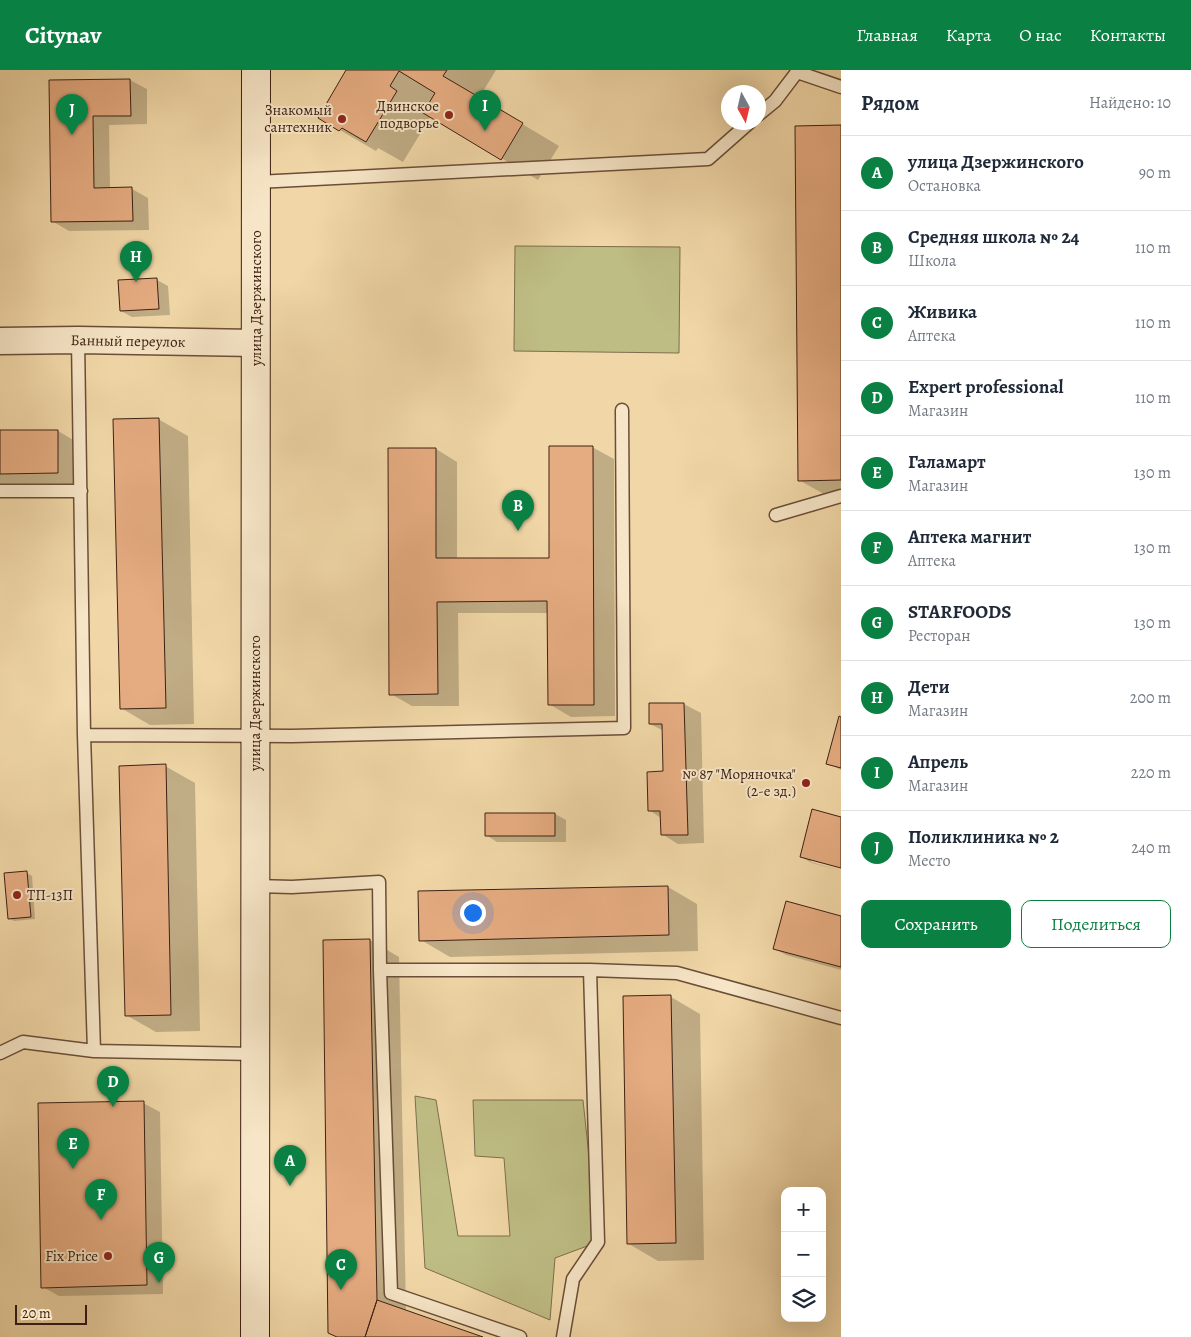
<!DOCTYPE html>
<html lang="ru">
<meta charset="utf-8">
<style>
:root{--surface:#fff;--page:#f2f2f3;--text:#1f2937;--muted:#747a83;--line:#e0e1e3;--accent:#0b8043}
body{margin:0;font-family:Alegreya,serif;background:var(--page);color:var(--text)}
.controls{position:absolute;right:15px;bottom:15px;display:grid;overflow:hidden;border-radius:10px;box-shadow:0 5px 20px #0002}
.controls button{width:45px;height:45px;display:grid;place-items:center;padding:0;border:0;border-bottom:1px solid var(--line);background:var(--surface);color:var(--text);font:25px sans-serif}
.compass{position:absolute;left:721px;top:15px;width:45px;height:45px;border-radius:50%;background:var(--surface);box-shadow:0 5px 20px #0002;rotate:172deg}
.scale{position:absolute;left:15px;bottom:12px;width:72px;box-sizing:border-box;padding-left:5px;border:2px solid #3d2013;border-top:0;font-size:14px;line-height:18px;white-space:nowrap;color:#3d2013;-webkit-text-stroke:4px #f6e5c6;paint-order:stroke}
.you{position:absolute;left:472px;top:842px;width:18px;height:18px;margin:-12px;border:4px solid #fff;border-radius:50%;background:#1a73e8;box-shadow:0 0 0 8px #1a73e833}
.badge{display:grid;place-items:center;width:32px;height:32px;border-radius:50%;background:var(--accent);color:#fff;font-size:16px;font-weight:700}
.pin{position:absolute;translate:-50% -41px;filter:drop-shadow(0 1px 2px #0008)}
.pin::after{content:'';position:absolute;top:26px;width:18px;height:15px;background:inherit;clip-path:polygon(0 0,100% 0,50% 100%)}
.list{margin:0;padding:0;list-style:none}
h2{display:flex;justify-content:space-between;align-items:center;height:65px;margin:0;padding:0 20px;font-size:21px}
h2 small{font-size:16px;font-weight:400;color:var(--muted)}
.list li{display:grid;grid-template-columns:32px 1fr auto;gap:15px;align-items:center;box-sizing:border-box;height:75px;padding:0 20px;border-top:1px solid var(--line)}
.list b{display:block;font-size:19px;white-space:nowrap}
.list p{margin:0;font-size:16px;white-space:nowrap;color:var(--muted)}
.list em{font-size:16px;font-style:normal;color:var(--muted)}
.actions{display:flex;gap:10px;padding:15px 20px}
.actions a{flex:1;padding:11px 0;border:1px solid var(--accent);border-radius:10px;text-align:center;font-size:18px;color:var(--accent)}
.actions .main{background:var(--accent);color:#fff}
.icon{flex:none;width:28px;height:28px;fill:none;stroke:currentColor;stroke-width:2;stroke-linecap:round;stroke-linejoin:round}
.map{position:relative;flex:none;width:841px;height:1267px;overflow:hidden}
header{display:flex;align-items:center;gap:30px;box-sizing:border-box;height:70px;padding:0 25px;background:var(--accent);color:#fff}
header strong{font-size:24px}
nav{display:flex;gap:28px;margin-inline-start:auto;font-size:18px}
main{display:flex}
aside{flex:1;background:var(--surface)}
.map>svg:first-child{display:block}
.green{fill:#bebd84;stroke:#7e6e4c}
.shadow{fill:#0003}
.building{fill:#e6ac81;stroke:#3d2013}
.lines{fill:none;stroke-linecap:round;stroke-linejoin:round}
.lane-casing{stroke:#6a4e38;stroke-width:15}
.street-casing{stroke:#6a4e38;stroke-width:29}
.secondary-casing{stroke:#3d2013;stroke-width:30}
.lane{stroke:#f6e5c6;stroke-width:12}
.street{stroke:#f6e5c6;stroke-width:26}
.secondary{stroke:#f6e5c6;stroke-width:28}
.poi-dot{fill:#8f2418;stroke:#f6e5c6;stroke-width:2}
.labels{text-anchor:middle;stroke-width:4;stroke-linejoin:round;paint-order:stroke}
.poi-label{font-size:15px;fill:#3d2013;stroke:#f6e5c6;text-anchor:end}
.street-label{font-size:15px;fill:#3d2013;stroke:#f6e5c6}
</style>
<header>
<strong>Citynav</strong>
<nav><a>Главная</a><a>Карта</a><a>О нас</a><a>Контакты</a></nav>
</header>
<main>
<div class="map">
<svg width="841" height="1267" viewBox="0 0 841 1267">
<rect width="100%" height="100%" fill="#f1d7a7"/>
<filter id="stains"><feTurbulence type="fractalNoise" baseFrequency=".004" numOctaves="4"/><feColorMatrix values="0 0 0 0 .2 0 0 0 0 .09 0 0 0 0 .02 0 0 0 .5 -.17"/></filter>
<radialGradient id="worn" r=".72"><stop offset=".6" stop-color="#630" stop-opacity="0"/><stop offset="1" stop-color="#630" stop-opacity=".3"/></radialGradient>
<!-- green -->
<path class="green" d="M515,176L680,177L679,283L514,281Z
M415,1026L436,1030L458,1166H510L504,1088L475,1086L473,1030H583L598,1172L555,1188L550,1250L425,1198Z"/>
<!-- shadow -->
<path class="shadow" d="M348,0H496L479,28L559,76L538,110L431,46L403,92L378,78L376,81L319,48Z
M130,10L147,19V54L109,55L110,119H132L148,128L149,160L69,161L52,151L50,11Z
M841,56V427H829L799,410Z
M157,210L168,216L170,245L132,247L121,241L120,212Z
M158,349L188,366L194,654L150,655L121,638Z
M0,361H58L87,378V419L0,420Z
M592,377L614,389L615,646L571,647L549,634V543H458L459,636H412L391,624L436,379L457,392V489H550Z
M684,634L701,643L704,773L678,774L662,764L661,748L649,740L665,703L664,661L650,654V635Z
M841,648V700L828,693Z
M165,696L195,713L200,961L156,962L126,945Z
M555,744L566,750V772H497L486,765Z
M841,748V797L811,789V792L841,801L812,793L801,787Z
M27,803L32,806L35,849L14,851L9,848Z
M668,817L697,834L698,881L450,887L421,870Z
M841,847V900L786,885L775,879Z
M370,870L399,887L406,1242L338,1267L324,871Z
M671,927L700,944L704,1190L658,1191L629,1174Z
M143,1033L160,1042L163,1224L59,1226L43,1217Z"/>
<!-- building -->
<path class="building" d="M346,0H447L443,6L523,53L501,90L423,43L435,23L399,1L390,16L397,21L366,72L342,58L339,61L318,48Z
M130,9L131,46H93L94,118L132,117L133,151L51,152L49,10Z
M841,55V410L798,411L795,56Z
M157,208L159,239L120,241L118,210Z
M159,348L166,638L120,639L113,349Z
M0,360H58V403L0,404Z
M549,376H593L594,635H548L547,531L437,532L438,624L389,625L388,378H436V488H549Z
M649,633H684L688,765H661L660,741H648L647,702L663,701L662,654H649Z
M839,646L841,647V698L826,694Z
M166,694L171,945L125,946L119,696Z
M812,739L841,747V798L800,787Z
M485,743H555V766H485Z
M27,801L31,847L8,849L4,803Z
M668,816L669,865L419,871L418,821Z
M786,831L841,846V897L773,879Z
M370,869L377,1230L365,1267H337L328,1263L323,870Z
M671,925L676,1173L627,1174L623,926Z
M144,1031L147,1215L41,1218L38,1033Z
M377,1230L483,1267H365Z"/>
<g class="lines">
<!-- lane casing -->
<g class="lane-casing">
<path id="lane" d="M758,45L775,31L797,2L841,17
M257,112L708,89L750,52
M78,270L84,665L94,981
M0,421H81
M776,445L841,426
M84,665L292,666L624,658L622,340
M255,816L292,817L379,812L380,900L391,1223L520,1267
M380,900H590L598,1172L573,1209L563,1267
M590,900L677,903L841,948
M0,983L23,972L94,981L255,984"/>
</g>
<!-- street casing -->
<g class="street-casing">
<path id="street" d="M0,271L78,270L255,273"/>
</g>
<!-- secondary casing -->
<g class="secondary-casing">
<path id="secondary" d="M255,1267L256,0"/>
</g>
<!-- lane -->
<use href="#lane" class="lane"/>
<!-- street -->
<use href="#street" class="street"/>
<!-- secondary -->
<use href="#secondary" class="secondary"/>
</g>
<!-- markers -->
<g class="poi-dot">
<circle cx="449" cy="45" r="5"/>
<circle cx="342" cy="49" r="5"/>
<circle cx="806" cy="713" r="5"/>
<circle cx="17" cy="825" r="5"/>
<circle cx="108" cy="1186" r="5"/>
</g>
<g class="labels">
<!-- poi labels -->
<g class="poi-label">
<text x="439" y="41">Двинское<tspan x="439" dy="17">подворье</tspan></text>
<text x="332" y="45">Знакомый<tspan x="332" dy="17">сантехник</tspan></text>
<text x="796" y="709">№ 87 "Моряночка"<tspan x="796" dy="17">(2-е зд.)</tspan></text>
<text x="27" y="830" text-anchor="start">ТП-13П</text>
<text x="98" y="1191">Fix Price</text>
</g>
<!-- street labels -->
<g class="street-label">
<text transform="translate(256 228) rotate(-90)" y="5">улица Дзержинского</text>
<text transform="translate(128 271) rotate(1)" y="5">Банный переулок</text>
<text transform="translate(255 633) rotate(-90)" y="5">улица Дзержинского</text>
</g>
</g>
<rect width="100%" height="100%" filter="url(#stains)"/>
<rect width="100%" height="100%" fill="url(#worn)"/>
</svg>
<div class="controls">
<button>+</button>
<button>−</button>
<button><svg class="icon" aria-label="layers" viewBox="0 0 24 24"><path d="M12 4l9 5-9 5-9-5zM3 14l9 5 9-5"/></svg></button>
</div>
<svg class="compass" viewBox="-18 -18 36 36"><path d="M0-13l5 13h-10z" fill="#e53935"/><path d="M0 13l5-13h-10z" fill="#747a83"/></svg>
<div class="scale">20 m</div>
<div class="you"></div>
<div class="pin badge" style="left:290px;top:1116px">A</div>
<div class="pin badge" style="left:518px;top:461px">B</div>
<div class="pin badge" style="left:341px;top:1220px">C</div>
<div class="pin badge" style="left:113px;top:1037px">D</div>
<div class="pin badge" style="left:73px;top:1099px">E</div>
<div class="pin badge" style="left:101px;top:1150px">F</div>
<div class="pin badge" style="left:159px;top:1213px">G</div>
<div class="pin badge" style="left:136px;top:212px">H</div>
<div class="pin badge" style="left:485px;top:61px">I</div>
<div class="pin badge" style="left:72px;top:65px">J</div>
</div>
<aside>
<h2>Рядом<small>Найдено: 10</small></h2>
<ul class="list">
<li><span class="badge">A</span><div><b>улица Дзержинского</b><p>Остановка</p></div><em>90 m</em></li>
<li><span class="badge">B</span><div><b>Средняя школа № 24</b><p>Школа</p></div><em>110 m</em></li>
<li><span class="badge">C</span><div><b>Живика</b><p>Аптека</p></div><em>110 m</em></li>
<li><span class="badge">D</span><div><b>Expert professional</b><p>Магазин</p></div><em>110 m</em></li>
<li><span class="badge">E</span><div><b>Галамарт</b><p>Магазин</p></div><em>130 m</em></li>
<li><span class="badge">F</span><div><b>Аптека магнит</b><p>Аптека</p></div><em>130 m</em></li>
<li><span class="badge">G</span><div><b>STARFOODS</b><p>Ресторан</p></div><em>130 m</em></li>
<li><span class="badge">H</span><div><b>Дети</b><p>Магазин</p></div><em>200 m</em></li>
<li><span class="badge">I</span><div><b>Апрель</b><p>Магазин</p></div><em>220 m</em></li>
<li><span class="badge">J</span><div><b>Поликлиника № 2</b><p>Место</p></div><em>240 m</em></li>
</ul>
<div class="actions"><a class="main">Сохранить</a><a>Поделиться</a></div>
</aside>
</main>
